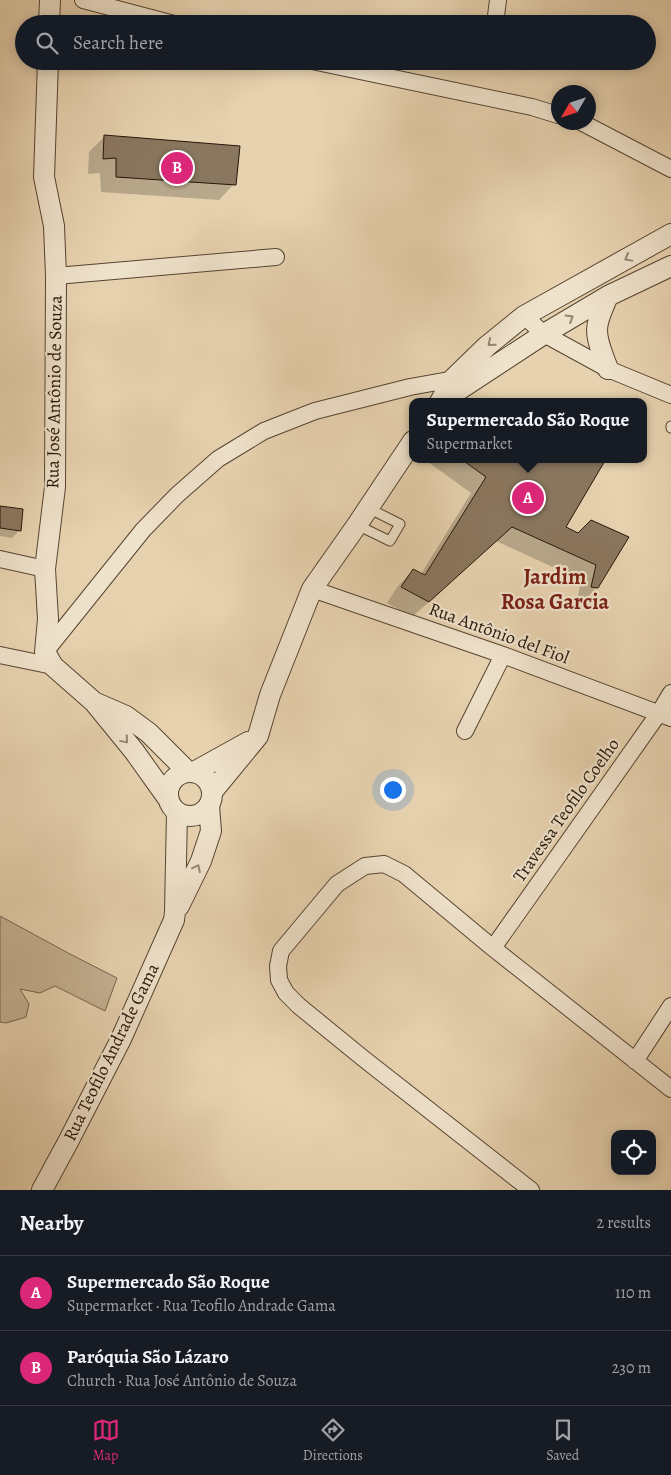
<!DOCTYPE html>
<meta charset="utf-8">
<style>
:root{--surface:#171b24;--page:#242831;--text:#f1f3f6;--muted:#9ea1a6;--line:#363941;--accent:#db2777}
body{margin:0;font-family:Alegreya,serif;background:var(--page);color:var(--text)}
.controls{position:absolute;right:15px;bottom:15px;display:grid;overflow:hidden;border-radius:10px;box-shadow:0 2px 12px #0003}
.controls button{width:45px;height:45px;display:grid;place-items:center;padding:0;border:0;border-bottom:1px solid var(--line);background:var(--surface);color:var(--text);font:25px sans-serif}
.compass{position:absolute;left:551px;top:85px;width:45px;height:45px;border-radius:50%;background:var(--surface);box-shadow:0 2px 12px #0003;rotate:231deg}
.you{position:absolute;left:392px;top:789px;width:18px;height:18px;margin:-12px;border:4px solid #fff;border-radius:50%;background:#1a73e8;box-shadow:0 0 0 8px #1a73e833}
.badge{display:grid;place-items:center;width:32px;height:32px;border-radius:50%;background:var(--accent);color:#fff;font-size:16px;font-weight:700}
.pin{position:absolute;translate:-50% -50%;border:2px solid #fff;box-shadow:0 1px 5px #0006}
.popup{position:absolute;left:409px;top:398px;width:238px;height:65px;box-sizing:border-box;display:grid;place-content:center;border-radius:10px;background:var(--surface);filter:drop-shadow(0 1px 4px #0005);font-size:16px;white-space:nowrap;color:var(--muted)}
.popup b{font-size:19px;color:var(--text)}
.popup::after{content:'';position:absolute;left:50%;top:100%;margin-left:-10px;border:10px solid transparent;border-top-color:var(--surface)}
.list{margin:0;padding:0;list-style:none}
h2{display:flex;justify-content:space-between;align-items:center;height:65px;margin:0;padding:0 20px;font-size:21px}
h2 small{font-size:16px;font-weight:400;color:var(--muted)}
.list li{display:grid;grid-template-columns:32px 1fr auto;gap:15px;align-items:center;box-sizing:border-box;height:75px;padding:0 20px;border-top:1px solid var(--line)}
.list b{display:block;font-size:19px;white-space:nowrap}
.list p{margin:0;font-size:16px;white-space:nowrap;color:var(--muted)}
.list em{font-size:16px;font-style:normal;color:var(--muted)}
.icon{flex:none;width:28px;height:28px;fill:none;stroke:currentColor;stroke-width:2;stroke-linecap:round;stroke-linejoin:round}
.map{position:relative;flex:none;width:671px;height:1190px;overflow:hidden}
.search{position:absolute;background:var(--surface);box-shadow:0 2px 12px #0003;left:15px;right:15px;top:15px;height:55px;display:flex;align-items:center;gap:12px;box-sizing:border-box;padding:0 18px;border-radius:28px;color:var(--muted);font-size:19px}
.sheet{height:215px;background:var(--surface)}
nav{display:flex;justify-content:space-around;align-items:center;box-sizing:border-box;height:70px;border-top:1px solid var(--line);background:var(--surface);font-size:14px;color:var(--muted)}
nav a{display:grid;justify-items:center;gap:2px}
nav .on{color:var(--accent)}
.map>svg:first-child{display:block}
.green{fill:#c6b293;stroke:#76644e}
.shadow{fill:#0003}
.building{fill:#8a775f;stroke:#251509}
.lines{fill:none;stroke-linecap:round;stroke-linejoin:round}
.service-casing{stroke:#564432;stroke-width:11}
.minor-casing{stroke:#564432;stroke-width:18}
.tertiary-casing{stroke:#564432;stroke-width:22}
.service{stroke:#efe2cb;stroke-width:9}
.minor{stroke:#efe2cb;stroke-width:16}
.tertiary{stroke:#efe2cb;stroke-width:20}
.oneway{stroke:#948674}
.labels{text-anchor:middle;stroke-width:4.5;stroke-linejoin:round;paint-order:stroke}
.street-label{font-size:18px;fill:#251509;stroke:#efe2cb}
.district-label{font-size:22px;font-weight:bold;fill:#7a1f14;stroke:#efe2cb}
</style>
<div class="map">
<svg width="671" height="1190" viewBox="0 0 671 1190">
<rect width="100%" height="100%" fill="#e7d2af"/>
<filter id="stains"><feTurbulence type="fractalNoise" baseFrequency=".004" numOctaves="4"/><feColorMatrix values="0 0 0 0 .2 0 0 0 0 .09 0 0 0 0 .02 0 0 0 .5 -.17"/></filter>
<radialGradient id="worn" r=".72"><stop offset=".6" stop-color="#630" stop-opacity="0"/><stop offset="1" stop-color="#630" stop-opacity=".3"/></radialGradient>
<!-- green -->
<path class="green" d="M0,916L70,954L117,978L105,1011L55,986L40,993L20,989L29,1004L26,1017L6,1023L0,1022Z"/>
<!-- shadow -->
<path class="shadow" d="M105,136L234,184L219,200L101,192L100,173L88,174L89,152Z
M424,459H605L564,527L578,534L627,537L597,587L582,603L577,602L581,580L496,541L412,617L387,603L398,586L413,570L421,574L471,493Z
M0,508L20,530L12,538L0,536Z"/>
<!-- building -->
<path class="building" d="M104,135L240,146L236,185L116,177V158L103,159Z
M461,459H606L566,527L578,533L591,520L629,537L598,588L591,587L596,565L512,527L429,602L401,587L413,569L425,575L486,477Z
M0,506L23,509L21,531L0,528Z"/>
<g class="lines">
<!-- service casing -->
<g class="service-casing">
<path id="service" d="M671,426V428
M357,525L390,541L400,524L368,508"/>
</g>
<!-- minor casing -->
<g class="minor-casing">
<path id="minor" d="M83,0L174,24
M495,24L498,0
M312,61L532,107L558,115
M581,122L671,169
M56,276L276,257
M524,316L544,334L608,369L671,395
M0,559L45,569
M312,589L503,655L671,718
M45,652L143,530L177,495L218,459L264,431L315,411L410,387L460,378
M0,655L53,666
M465,731L503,655
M493,948L659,713L671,693
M635,1061L671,1006
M531,1190L364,1059L299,1006L286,993L279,980L278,966L281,951L337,884L365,866L384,864L404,874L493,948L671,1089"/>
</g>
<!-- tertiary casing -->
<g class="tertiary-casing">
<path id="tertiary" d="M49,24L50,0
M48,61L44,177L54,226L56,276L55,487L45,569L48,619L45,652L53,666L94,702L134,751L169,800
M608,296C604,306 597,319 597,330C597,344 604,357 608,369
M445,399L544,334L608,296L671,266
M440,402L453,379L487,346L524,316L671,234
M96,703L126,716L149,733L187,771
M168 794a22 22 0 1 1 44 0a22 22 0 1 1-44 0Z
M194,772L248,742
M212,792L258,736L270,695L312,589L357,525L413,441
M179,906L201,861L211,831L209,806
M42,1190L68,1142L121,1039L174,920L175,912L177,812"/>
</g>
<!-- service -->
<use href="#service" class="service"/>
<!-- minor -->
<use href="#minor" class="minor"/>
<!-- tertiary -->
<use href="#tertiary" class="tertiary"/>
</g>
<!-- one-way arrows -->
<defs><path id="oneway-chevron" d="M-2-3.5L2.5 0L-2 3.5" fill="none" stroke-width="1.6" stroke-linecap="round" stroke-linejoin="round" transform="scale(1.25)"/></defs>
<g class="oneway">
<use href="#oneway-chevron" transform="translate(628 258) rotate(151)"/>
<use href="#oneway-chevron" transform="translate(570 318) rotate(-31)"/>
<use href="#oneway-chevron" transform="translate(491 343) rotate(140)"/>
<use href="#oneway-chevron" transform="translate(125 740) rotate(50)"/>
<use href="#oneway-chevron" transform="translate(197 868) rotate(-64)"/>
</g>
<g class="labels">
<!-- street labels -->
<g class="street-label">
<text transform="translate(54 392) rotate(-89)" y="6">Rua José Antônio de Souza</text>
<text transform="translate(499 633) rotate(20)" y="6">Rua Antônio del Fiol</text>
<text transform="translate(566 810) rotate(-55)" y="6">Travessa Teofilo Coelho</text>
<text transform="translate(111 1052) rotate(-64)" y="6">Rua Teofilo Andrade Gama</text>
</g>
<!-- district labels -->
<g class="district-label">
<text x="555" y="584">Jardim<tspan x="555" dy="25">Rosa Garcia</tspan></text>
</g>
</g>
<rect width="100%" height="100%" filter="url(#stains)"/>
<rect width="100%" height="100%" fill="url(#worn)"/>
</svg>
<div class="controls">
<button><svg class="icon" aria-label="locate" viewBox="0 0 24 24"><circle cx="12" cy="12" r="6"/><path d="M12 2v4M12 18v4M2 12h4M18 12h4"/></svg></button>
</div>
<svg class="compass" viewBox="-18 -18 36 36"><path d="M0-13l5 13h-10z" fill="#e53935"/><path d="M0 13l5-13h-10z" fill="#9ea1a6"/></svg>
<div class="you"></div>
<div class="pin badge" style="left:528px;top:498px">A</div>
<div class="popup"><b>Supermercado São Roque</b>Supermarket</div>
<div class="pin badge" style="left:177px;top:168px">B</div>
<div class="search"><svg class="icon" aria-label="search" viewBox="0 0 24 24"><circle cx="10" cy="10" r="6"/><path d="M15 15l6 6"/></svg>Search here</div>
</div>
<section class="sheet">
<h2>Nearby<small>2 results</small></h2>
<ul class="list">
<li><span class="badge">A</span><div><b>Supermercado São Roque</b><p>Supermarket · Rua Teofilo Andrade Gama</p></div><em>110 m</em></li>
<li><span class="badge">B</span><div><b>Paróquia São Lázaro</b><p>Church · Rua José Antônio de Souza</p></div><em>230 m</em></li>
</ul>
</section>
<nav>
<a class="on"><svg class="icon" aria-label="map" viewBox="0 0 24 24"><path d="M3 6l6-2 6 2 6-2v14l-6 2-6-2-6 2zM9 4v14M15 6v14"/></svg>Map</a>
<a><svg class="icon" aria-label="directions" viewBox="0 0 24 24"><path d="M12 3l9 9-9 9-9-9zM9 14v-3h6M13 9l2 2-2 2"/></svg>Directions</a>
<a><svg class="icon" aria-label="saved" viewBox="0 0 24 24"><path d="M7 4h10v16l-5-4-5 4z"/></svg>Saved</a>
</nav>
